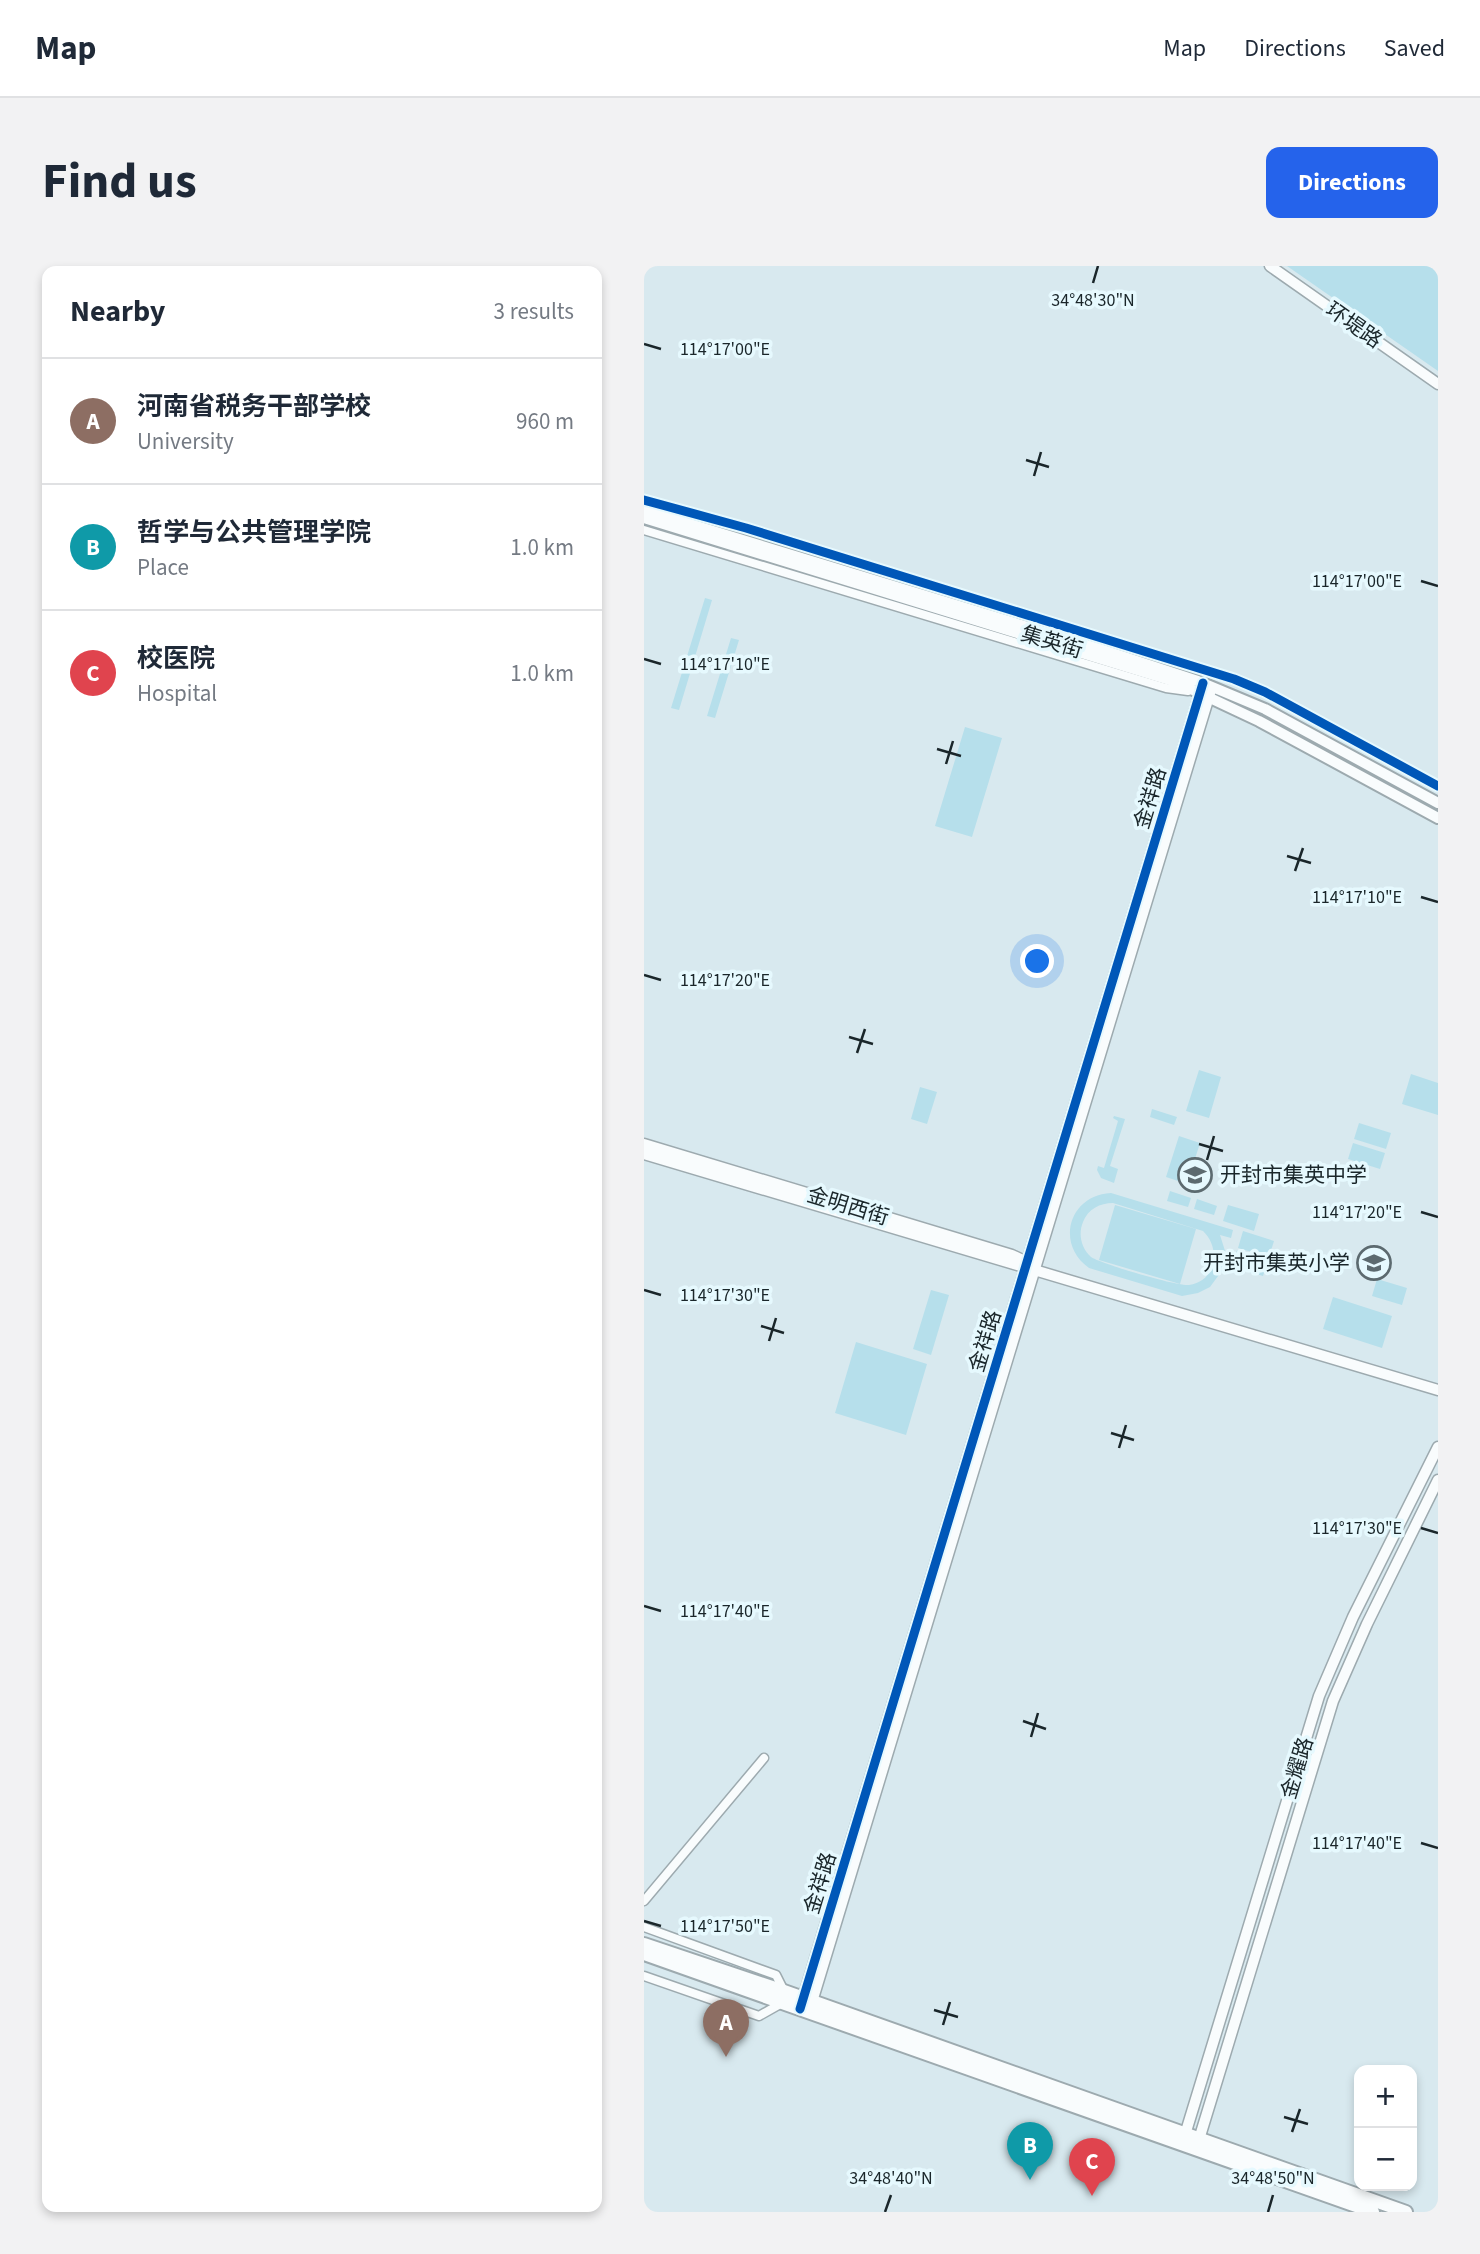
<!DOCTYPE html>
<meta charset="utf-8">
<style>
:root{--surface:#fff;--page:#f2f2f3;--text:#1f2937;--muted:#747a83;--line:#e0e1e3;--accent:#2563eb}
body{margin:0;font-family:"Source Sans 3","Noto Sans SC",sans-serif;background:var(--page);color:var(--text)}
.controls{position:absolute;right:21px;bottom:21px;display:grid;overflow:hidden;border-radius:14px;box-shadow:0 4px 10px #0003}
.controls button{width:63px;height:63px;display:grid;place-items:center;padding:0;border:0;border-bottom:2px solid var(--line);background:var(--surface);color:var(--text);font:35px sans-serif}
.you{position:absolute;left:394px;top:696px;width:24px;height:24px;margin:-18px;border:5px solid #fff;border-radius:50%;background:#1a73e8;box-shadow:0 0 0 10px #1a73e833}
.badge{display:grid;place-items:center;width:46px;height:46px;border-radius:50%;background:var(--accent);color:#fff;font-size:23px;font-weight:700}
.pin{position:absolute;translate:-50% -58px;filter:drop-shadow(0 2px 4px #0008)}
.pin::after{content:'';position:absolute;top:37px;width:24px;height:21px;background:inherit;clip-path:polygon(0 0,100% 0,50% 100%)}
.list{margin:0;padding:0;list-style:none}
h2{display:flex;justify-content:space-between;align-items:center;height:91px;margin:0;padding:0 28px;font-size:30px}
h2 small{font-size:23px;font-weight:400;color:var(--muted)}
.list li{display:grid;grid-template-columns:46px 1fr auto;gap:21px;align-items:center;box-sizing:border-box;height:126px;padding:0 28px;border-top:2px solid var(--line)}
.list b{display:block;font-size:26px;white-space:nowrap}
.list p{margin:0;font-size:23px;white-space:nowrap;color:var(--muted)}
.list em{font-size:23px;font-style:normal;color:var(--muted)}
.map{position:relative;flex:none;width:794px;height:1946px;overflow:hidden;border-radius:14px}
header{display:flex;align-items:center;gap:42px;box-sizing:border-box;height:98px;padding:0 35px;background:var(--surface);border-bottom:2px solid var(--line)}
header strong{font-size:33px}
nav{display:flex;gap:38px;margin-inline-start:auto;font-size:24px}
.intro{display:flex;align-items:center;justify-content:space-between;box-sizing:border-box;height:168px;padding:0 42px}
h1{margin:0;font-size:49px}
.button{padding:18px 32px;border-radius:14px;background:var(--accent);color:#fff;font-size:24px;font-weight:700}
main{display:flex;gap:42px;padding:0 42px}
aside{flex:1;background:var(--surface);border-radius:14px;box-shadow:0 4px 10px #0003}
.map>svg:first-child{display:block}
.green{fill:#b6dfeb;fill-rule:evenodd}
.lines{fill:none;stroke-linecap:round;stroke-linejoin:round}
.minor-casing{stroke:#9daaaf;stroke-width:11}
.tertiary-casing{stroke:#9daaaf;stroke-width:13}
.secondary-casing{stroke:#9daaaf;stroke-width:14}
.primary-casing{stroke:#9daaaf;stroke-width:16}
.minor{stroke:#f9fcfd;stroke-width:8}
.tertiary{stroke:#f9fcfd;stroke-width:10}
.secondary{stroke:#f9fcfd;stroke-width:10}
.primary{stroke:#f9fcfd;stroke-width:12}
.cycleway-casing{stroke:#e6f9fe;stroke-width:13}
.cycleway{stroke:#0057b8;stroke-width:9}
.ticks{fill:none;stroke:#1a262a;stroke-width:2.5}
.labels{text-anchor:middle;stroke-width:7;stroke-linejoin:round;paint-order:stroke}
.street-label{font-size:21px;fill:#1a262a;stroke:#e6f9fe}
.poi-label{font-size:21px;fill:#1a262a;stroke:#e6f9fe;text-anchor:start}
.ticks-label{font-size:18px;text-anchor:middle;fill:#1a262a;stroke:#e6f9fe;stroke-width:7;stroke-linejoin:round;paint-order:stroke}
</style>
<header>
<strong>Map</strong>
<nav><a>Map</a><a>Directions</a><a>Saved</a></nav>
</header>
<div class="intro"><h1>Find us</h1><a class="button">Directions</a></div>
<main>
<aside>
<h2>Nearby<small>3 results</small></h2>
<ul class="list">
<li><span class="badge" style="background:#8d6e63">A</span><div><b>河南省税务干部学校</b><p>University</p></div><em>960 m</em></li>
<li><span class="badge" style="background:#0f9aa8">B</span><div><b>哲学与公共管理学院</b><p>Place</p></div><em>1.0 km</em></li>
<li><span class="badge" style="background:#e0444e">C</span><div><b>校医院</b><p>Hospital</p></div><em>1.0 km</em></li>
</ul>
</aside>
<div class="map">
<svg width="794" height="1946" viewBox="0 0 794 1946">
<rect width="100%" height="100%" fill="#d8e9ef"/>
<!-- green -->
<path class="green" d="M643,0H794V105Z
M61,332L68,334L35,444L27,442Z
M87,372L95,374L71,452L63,450Z
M321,461L358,472L328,571L291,560Z
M555,804L577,811L565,852L542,845Z
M767,808L794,817V849L758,838Z
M276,821L293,826L283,858L267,853Z
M508,843L533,851L530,859L506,851Z
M470,850L481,853L466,900L474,903L470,917L457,912L453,904L454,900L460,902L474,855L469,852Z
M715,857L747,867L742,883L710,873Z
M535,870L556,877L543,918L522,911Z
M709,877L741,887L736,903L704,893Z
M526,925L547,932L544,941L523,935Z
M467,927L589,964L587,972L576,969L582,988L577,1006L566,1021L554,1027L538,1030L445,1002C411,978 425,929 467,927ZM469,937L559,965C577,982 573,1015 545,1019C535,1021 455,997 447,991C437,982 434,968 439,956C444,943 456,937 469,937Z
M553,933L573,940L570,949L550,943Z
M471,939L552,963L536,1018L455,994Z
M584,939L615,948L610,965L579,955Z
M599,965L630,975L625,991L594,982Z
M593,984L624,994L619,1010L588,1001Z
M733,1013L763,1022L758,1039L728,1030Z
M287,1024L305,1029L287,1089L269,1083Z
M689,1031L748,1050L738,1082L679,1063Z
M212,1076L283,1098L262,1169L191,1147Z"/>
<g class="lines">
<!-- minor casing -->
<g class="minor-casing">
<path id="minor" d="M0,234L102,262L590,413L621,426L794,520
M0,264L522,422L544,425
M0,1635L120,1492
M0,1661L132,1709L140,1725
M0,1710L115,1750L138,1737"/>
</g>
<!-- tertiary casing -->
<g class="tertiary-casing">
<path id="tertiary" d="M626,0L794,118
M0,878L368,989L387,998
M0,888L794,1124
M158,1736L558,421
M167,1739L567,424
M540,1872L675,1430L709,1351L794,1181
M553,1880L689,1435L723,1358L794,1214"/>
</g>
<!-- secondary casing -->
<g class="secondary-casing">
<path id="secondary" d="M0,244L456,383L554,415L621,443L794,537
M0,252L532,416L615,455L794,552"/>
</g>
<!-- primary casing -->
<g class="primary-casing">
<path id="primary" d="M0,1678L140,1725L762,1946
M0,1688L729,1946"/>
</g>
<!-- minor -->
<use href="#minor" class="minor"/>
<!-- tertiary -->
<use href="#tertiary" class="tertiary"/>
<!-- secondary -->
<use href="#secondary" class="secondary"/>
<!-- primary -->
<use href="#primary" class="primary"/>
<!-- cycleway casing -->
<g class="cycleway-casing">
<path id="cycleway" d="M0,234L102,262L590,413L621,426L794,520
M156,1743L559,417"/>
</g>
<!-- cycleway -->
<use href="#cycleway" class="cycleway"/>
</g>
<!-- ticks -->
<path class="ticks" d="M449,17L454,0M0,78L17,83M382,194L405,201M390,210L397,186M777,315L794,320M0,393L17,398M293,483L317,490M302,498L309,475M643,590L667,597M651,605L659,582M777,631L794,636M0,709L17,714M205,771L229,778M213,787L221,763M555,878L579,885M563,894L570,870M777,946L794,951M0,1024L17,1029M117,1060L140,1067M125,1075L132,1052M467,1167L490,1174M475,1182L482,1159M777,1262L794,1267M0,1340L17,1345M379,1455L402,1463M387,1471L394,1447M777,1577L794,1582M0,1655L17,1660M290,1744L314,1751M299,1759L306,1736M640,1851L664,1858M648,1866L656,1843M241,1946L247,1929M624,1946L629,1929"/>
<!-- icons -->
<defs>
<g id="school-ring" transform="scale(1.75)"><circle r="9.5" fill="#e6f9fe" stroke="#5c6a6f" stroke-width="1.5"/><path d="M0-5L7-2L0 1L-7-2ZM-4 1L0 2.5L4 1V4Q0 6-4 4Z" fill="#5c6a6f"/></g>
</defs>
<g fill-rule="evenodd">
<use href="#school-ring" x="551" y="909"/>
<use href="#school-ring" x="730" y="997"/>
</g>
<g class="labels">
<!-- street labels -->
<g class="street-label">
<text transform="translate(710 59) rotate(35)" y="7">环堤路</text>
<text transform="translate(408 376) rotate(17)" y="7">集英街</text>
<text transform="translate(506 532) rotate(-73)" y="7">金祥路</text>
<text transform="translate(204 940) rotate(17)" y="7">金明西街</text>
<text transform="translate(341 1075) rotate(-73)" y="7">金祥路</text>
<text transform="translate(653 1502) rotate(-73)" y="7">金耀路</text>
<text transform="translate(176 1617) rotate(-73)" y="7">金祥路</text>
</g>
<!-- poi labels -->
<g class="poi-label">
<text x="576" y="916">开封市集英中学</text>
<text x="706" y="1004" text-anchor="end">开封市集英小学</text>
</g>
</g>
<g class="ticks-label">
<text x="449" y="40">34°48'30"N</text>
<text x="81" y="89">114°17'00"E</text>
<text x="713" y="321">114°17'00"E</text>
<text x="81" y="404">114°17'10"E</text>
<text x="713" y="637">114°17'10"E</text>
<text x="81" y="720">114°17'20"E</text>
<text x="713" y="952">114°17'20"E</text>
<text x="81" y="1035">114°17'30"E</text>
<text x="713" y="1268">114°17'30"E</text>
<text x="81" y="1351">114°17'40"E</text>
<text x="713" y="1583">114°17'40"E</text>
<text x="81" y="1666">114°17'50"E</text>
<text x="247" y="1918">34°48'40"N</text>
<text x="629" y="1918">34°48'50"N</text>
</g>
</svg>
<div class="controls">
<button>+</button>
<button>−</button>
</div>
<div class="you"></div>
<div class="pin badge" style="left:82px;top:1791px;background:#8d6e63">A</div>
<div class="pin badge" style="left:386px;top:1914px;background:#0f9aa8">B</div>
<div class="pin badge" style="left:448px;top:1930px;background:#e0444e">C</div>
</div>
</main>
